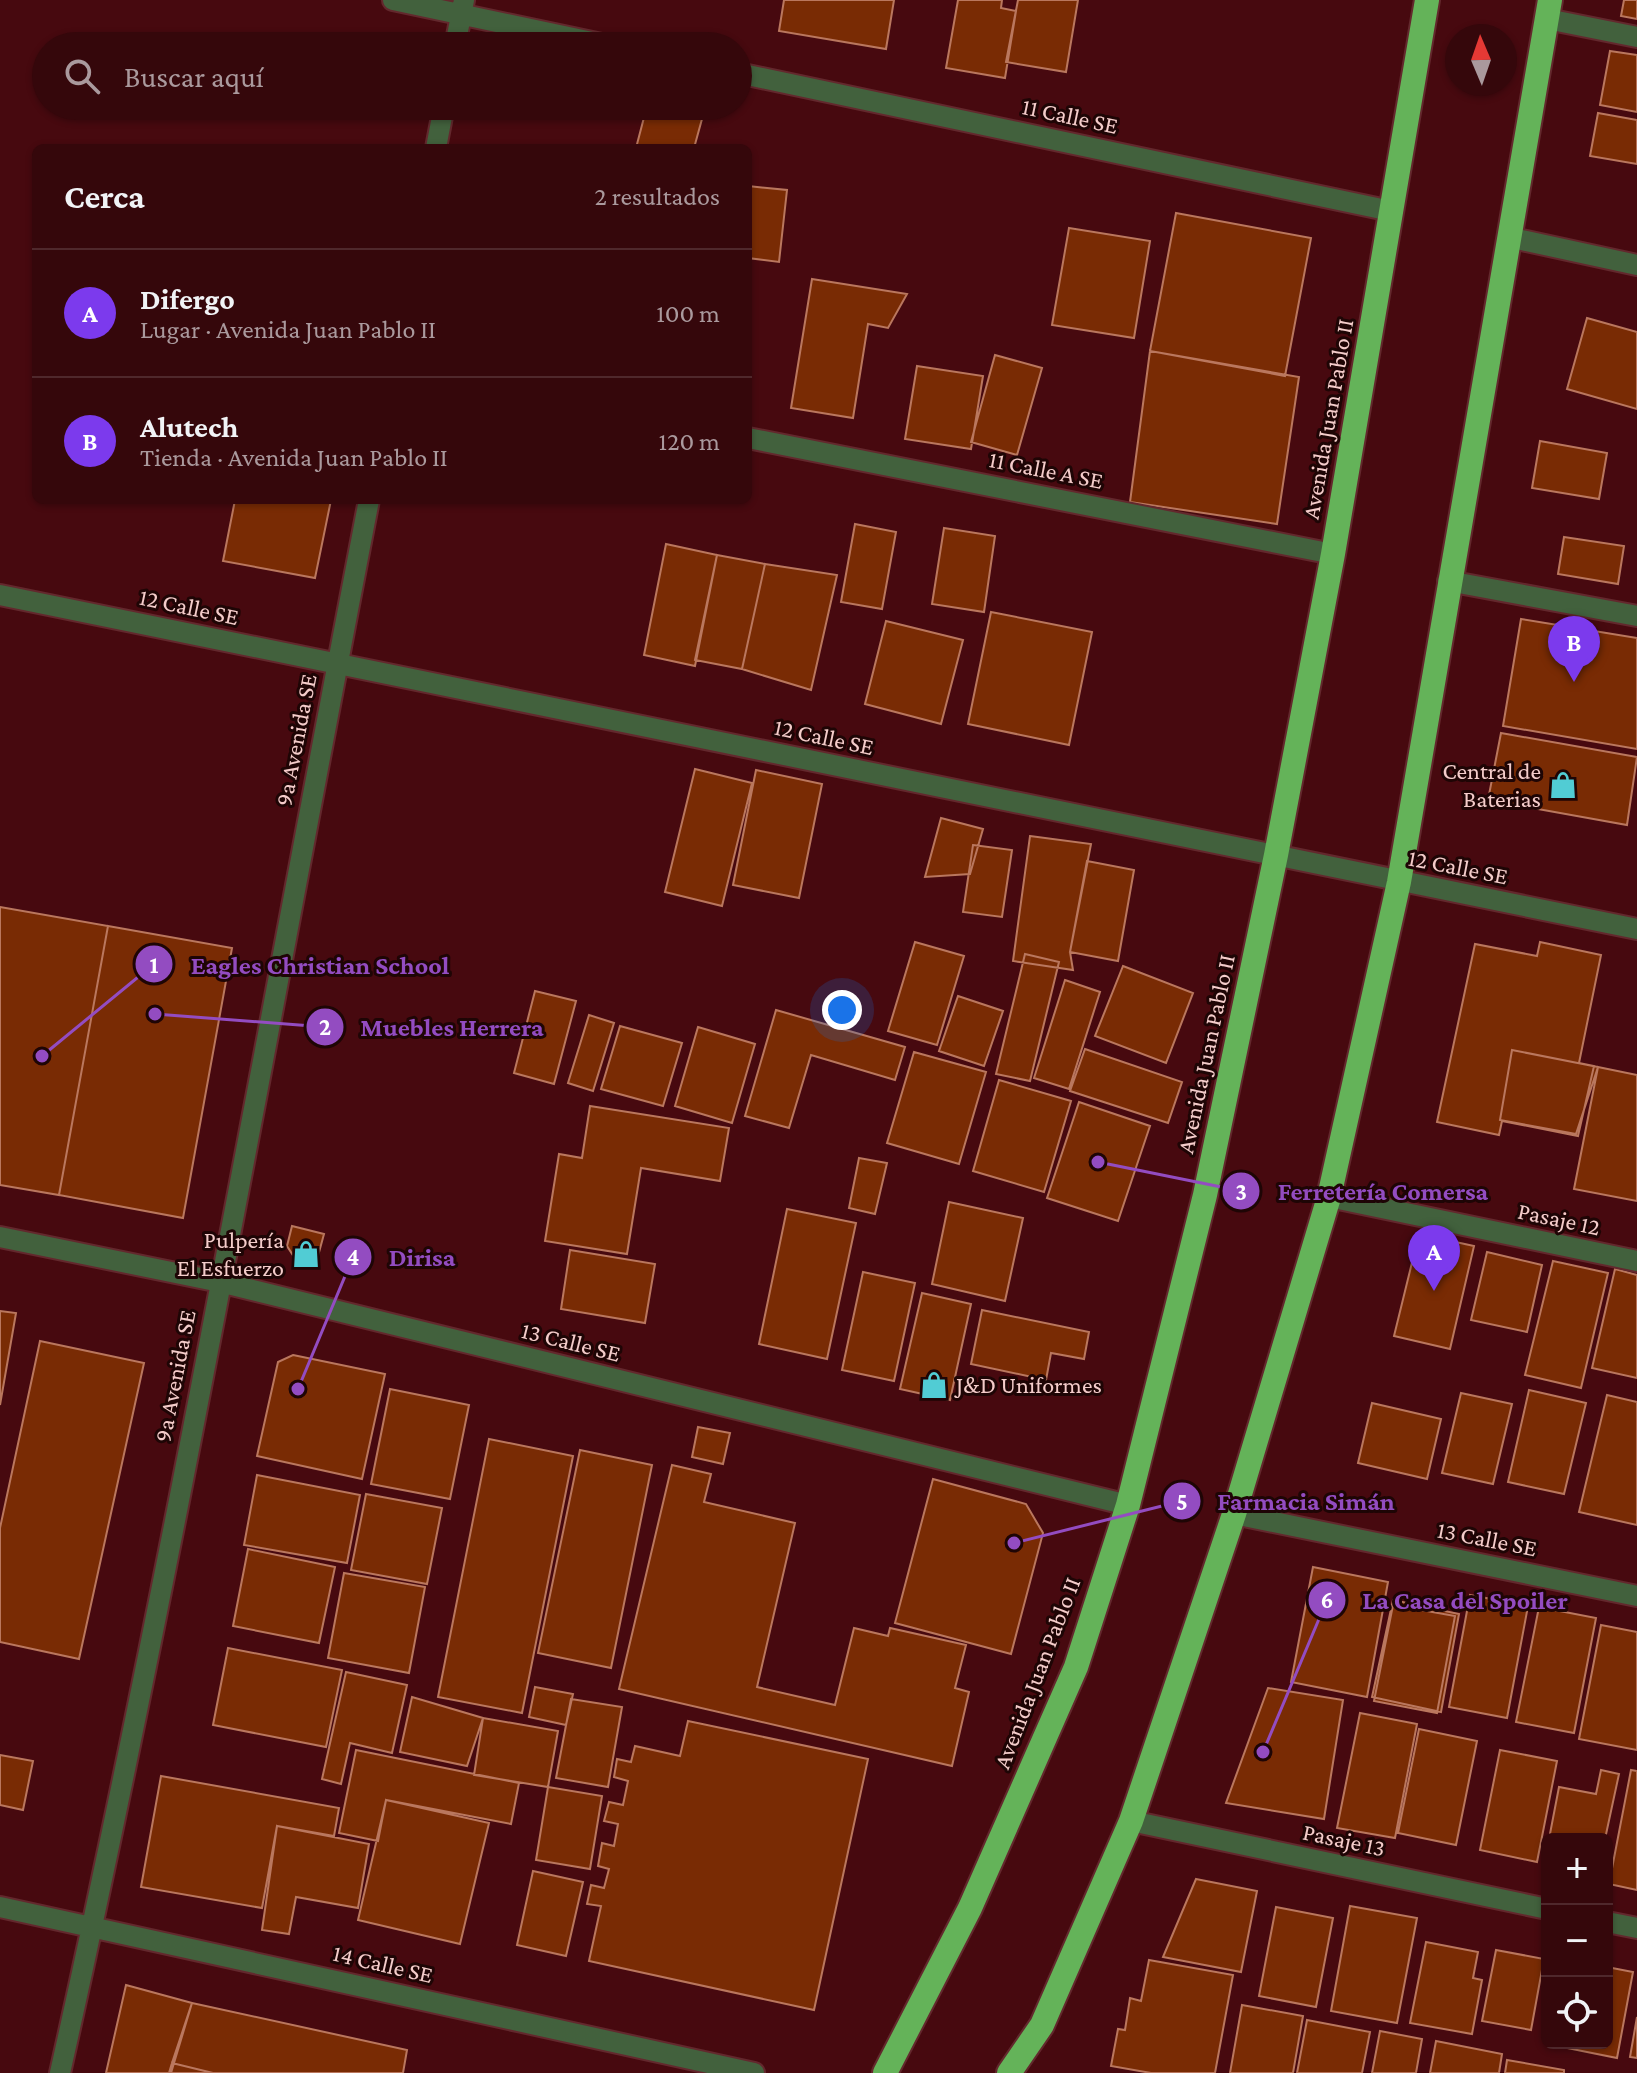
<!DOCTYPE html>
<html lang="es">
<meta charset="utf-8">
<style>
:root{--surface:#35070b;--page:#401519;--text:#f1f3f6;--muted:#aa999d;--line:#4f282c;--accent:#7c3aed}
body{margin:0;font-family:"Crimson Pro",serif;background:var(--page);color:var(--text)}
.controls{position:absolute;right:24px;bottom:24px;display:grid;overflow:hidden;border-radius:12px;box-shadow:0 2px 6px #0004}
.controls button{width:72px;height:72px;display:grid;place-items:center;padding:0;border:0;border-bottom:2px solid var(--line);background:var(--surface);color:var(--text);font:40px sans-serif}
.compass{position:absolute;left:1445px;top:24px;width:72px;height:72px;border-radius:50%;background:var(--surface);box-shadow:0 2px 6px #0004;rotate:358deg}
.you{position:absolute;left:842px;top:1010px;width:28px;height:28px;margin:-20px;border:6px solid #fff;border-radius:50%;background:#1a73e8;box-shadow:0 0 0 12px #1a73e833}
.badge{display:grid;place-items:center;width:52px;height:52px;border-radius:50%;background:var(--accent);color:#fff;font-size:26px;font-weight:700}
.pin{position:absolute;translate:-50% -66px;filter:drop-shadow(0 2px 4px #0008)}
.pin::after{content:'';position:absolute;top:42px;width:28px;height:24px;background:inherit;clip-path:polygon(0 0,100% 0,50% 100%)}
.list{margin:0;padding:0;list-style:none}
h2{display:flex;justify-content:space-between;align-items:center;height:104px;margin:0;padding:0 32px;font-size:34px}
h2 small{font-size:26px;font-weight:400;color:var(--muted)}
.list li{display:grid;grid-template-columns:52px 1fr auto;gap:24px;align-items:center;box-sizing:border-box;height:128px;padding:0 32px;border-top:2px solid var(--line)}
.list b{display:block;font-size:30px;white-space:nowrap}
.list p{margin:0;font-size:26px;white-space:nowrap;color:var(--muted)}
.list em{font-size:26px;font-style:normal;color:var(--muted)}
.icon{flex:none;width:44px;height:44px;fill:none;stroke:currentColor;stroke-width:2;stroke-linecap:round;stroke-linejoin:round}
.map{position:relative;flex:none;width:1637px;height:2073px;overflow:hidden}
.search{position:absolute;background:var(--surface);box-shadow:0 2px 6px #0004;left:32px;top:32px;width:720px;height:88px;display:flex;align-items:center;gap:20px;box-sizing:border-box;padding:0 28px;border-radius:44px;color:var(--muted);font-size:30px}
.panel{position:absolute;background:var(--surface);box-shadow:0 2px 6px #0004;left:32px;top:144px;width:720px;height:360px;border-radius:12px}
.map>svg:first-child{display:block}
.building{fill:#792b04;stroke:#ba775e;stroke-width:2}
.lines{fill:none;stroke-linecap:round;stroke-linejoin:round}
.minor-casing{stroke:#63282d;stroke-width:24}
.highway-casing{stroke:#63282d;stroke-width:28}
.minor{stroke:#42613d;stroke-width:20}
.highway{stroke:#64b359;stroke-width:24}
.labels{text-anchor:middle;stroke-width:6;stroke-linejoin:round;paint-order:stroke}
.street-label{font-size:24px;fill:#f4ccca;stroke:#1e0505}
.poi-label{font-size:24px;fill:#f4ccca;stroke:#1e0505;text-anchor:end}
.leader{fill:none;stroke:#934cc1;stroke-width:3}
.callout-dot{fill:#934cc1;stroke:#1e0505;stroke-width:3}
.mark-label{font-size:24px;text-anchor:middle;font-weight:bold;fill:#fff}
.callout-label{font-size:26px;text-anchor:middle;font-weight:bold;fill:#934cc1;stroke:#1e0505;stroke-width:6;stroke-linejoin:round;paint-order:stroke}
</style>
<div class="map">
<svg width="1637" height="2073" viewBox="0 0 1637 2073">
<rect width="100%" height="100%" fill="#47090f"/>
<!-- building -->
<path class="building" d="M784,0H894L886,49L779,31Z
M958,0H1002L1001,8L1016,11L1005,78L946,68Z
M1018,0H1078L1066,72L1006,62Z
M1624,0H1637V19L1621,16Z
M1610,51L1637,55V112L1600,105Z
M647,106L702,119L694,148H636Z
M1598,113L1637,120V164L1590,156Z
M748,186L787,190L779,262L748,258Z
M1176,213L1311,238L1285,376L1150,351Z
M1069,228L1150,241L1134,338L1052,325Z
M812,279L907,294L888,328L868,324L853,418L791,408Z
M1587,318L1637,332V409L1567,389Z
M1150,351L1299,377L1277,524L1130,502Z
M995,355L1042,368L1017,455L971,442Z
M917,366L983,376L971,449L905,439Z
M1540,441L1607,453L1599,499L1532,488Z
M235,500H331L315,578L223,561Z
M855,524L896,532L882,609L841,602Z
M944,528L995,536L984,612L932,604Z
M1564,537L1624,546L1618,584L1558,574Z
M666,544L717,555L695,666L644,655Z
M717,555L765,564L742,669L695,660Z
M765,564L837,575L811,690L742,669Z
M991,612L1092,632L1069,745L968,724Z
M1521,619L1637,638V749L1503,726Z
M886,621L963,640L941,724L865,704Z
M1501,733L1637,757L1627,825L1488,800Z
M695,769L752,783L722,906L665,892Z
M756,770L822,784L799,898L733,885Z
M941,818L983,829L970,874L925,877Z
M1030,836L1091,844L1070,952L1073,970L1013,961Z
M973,845L1012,850L1002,917L963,912Z
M1087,861L1134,870L1118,961L1070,952Z
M0,907L108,926L59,1195L0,1185Z
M108,926L232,948L183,1218L59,1195Z
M915,942L964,956L937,1045L888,1031Z
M1540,942L1601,955L1579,1063L1594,1066L1578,1136L1502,1121L1499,1135L1437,1122L1475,944L1537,956Z
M1025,954L1059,962L1030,1081L996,1074Z
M1123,966L1193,993L1166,1063L1095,1036Z
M1065,980L1100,992L1069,1089L1034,1078Z
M535,991L576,1001L554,1084L514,1073Z
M958,996L1003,1011L984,1066L939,1051Z
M776,1010L905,1047L895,1080L811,1055L789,1128L745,1116Z
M589,1015L614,1023L593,1091L568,1083Z
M620,1026L682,1043L663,1106L601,1089Z
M698,1027L755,1044L732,1123L675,1106Z
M1085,1049L1182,1082L1168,1123L1070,1091Z
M1512,1050L1598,1067L1576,1134L1500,1120Z
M914,1052L986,1072L959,1164L887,1143Z
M1598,1067L1637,1075V1201L1574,1189Z
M999,1080L1071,1101L1044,1192L973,1171Z
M1079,1102L1150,1126L1118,1221L1047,1198Z
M590,1106L729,1128L720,1181L641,1168L627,1254L545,1241L559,1154L582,1158Z
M859,1158L887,1163L875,1214L849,1208Z
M949,1202L1023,1218L1005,1301L932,1284Z
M787,1209L856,1223L827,1359L759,1344Z
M292,1226L324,1234L315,1267L298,1263L287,1246Z
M1419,1234L1474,1246L1450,1349L1394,1336Z
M570,1250L655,1264L645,1323L561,1309Z
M1487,1252L1542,1265L1527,1332L1471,1320Z
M1553,1261L1608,1273L1581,1388L1525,1375Z
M1615,1269L1637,1275V1378L1592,1368Z
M863,1272L915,1283L894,1381L842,1370Z
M922,1293L971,1304L950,1400L900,1389Z
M982,1310L1089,1332L1084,1359L1051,1353L1046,1380L971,1364Z
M0,1311L16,1313L0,1405Z
M40,1341L144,1363L79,1659L0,1642V1528Z
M293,1355L385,1374L362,1479L257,1456L278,1362Z
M390,1389L469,1405L450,1499L371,1484Z
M1529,1390L1586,1403L1564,1494L1508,1482Z
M1461,1393L1512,1404L1493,1484L1442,1473Z
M1607,1395L1637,1402V1525L1579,1512Z
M1372,1403L1441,1419L1427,1479L1358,1463Z
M698,1427L730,1433L723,1464L692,1457Z
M489,1439L573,1456L522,1713L438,1697Z
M580,1450L652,1465L611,1668L538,1653Z
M672,1465L711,1474L704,1502L795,1523L757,1687L835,1705L854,1628L888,1636L890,1628L966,1645L955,1688L969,1692L952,1766L619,1689Z
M257,1475L360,1495L347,1563L244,1545Z
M933,1479L1026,1504L1043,1533L1011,1654L895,1623Z
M366,1494L442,1508L427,1584L351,1570Z
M248,1549L335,1567L319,1643L233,1626Z
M1313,1567L1388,1582L1367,1697L1291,1682Z
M344,1573L425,1587L409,1673L328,1658Z
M1470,1595L1528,1606L1507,1718L1449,1707Z
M1393,1600L1459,1614L1441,1712L1372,1697Z
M1393,1605L1455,1616L1437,1713L1374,1701Z
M1539,1607L1596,1618L1574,1733L1516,1722Z
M1601,1625L1637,1632V1750L1579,1739Z
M228,1648L342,1670L326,1747L213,1725Z
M346,1672L407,1685L392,1753L350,1743L341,1784L322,1779Z
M535,1687L573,1694L566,1725L529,1717Z
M1268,1688L1343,1700L1324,1819L1226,1803Z
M412,1697L483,1718L467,1766L400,1752Z
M571,1699L622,1707L608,1787L556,1778Z
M1360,1713L1417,1724L1395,1838L1337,1828Z
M483,1718L558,1731L548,1787L474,1775Z
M688,1721L868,1759L814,2010L589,1961L601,1906L587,1904L591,1885L604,1888L609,1869L598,1866L602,1843L614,1846L618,1824L604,1821L609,1802L623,1805L628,1781L614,1777L617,1759L631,1762L635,1746L680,1756Z
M1419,1729L1477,1741L1456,1845L1398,1833Z
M356,1750L519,1783L511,1824L386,1800L378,1841L339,1833Z
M1500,1750L1557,1761L1537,1862L1480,1850Z
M0,1755L33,1761L23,1810L0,1805Z
M1601,1770L1619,1774L1605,1839H1549L1559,1787L1596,1794Z
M1631,1770L1637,1771V1890L1609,1884Z
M161,1776L339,1808L334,1836L277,1826L262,1908L141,1887Z
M548,1787L602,1796L590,1869L536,1860Z
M386,1800L489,1823L460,1944L358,1920Z
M277,1826L369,1844L358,1908L296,1897L289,1934L262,1930Z
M533,1871L583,1882L566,1956L517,1945Z
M1196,1879L1257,1891L1241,1972L1163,1957Z
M1350,1906L1417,1918L1397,2023L1331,2011Z
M1276,1907L1333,1918L1316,2007L1259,1996Z
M1426,1942L1478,1952L1473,1978L1482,1980L1472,2034L1410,2023Z
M1496,1950L1544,1959L1531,2030L1482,2021Z
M1149,1960L1233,1975L1215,2073H1151L1111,2066L1118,2029L1125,2030L1130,1998L1141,2001Z
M1607,1967L1633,1972L1617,2058L1557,2046V2043H1607Z
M126,1985L192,2003L171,2073H106Z
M192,2003L407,2050L403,2073H213L172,2063Z
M1242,2005L1303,2016L1293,2073H1230Z
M1637,2017V2058L1630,2057Z
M1307,2020L1370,2032L1362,2073H1297Z
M1380,2031L1422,2039L1416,2073H1372Z
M1436,2041L1502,2054L1499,2073H1430Z
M1507,2060L1564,2070V2073H1505Z
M172,2063L213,2073H169Z"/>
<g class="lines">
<!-- minor casing -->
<g class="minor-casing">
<path id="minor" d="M393,0L611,46
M1547,19L1637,37
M455,46L464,0
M738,73L1391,211
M436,148L444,106
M1508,237L1637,265
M748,438L1333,554
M1448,581L1637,616
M0,595L1637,929
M1329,1197L1637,1261
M0,1237L220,1282L1128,1505
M1234,1514L1637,1596
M1131,1821L1547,1909
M0,1907L754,2073
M1607,1922L1637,1928
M60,2073C176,1552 268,1024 369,500"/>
</g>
<!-- highway casing -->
<g class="highway-casing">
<path id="highway" d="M885,2073L970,1908L1076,1667L1128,1505L1205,1195L1276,855L1333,554L1427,0
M1009,2073L1042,2025L1131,1821L1234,1514L1329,1197L1399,882L1550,0"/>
</g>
<!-- minor -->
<use href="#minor" class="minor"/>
<!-- highway -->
<use href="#highway" class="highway"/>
</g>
<!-- icons -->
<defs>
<g id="shop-bare" transform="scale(2.16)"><path d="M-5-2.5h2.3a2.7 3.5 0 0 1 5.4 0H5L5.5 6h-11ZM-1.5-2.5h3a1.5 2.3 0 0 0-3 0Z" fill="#51ccd4" stroke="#1e0505" stroke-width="2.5" paint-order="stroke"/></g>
</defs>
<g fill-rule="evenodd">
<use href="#shop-bare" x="1563" y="785"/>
<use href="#shop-bare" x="306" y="1254"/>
<use href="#shop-bare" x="934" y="1385"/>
</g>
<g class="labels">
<!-- street labels -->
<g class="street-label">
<text transform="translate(1070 116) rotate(12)" y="8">11 Calle SE</text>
<text transform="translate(1328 419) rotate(-80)" y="8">Avenida Juan Pablo II</text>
<text transform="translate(1046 470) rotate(11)" y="8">11 Calle A SE</text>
<text transform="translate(189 607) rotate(12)" y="8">12 Calle SE</text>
<text transform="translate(824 737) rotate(12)" y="8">12 Calle SE</text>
<text transform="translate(296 740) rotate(-79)" y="8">9a Avenida SE</text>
<text transform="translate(1458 867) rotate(11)" y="8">12 Calle SE</text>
<text transform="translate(1206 1054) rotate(-78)" y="8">Avenida Juan Pablo II</text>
<text transform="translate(1559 1219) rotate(12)" y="8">Pasaje 12</text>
<text transform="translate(571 1342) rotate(14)" y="8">13 Calle SE</text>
<text transform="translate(175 1376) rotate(-79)" y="8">9a Avenida SE</text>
<text transform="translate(1487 1539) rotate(11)" y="8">13 Calle SE</text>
<text transform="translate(1037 1673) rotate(-69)" y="8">Avenida Juan Pablo II</text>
<text transform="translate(1344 1840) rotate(12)" y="8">Pasaje 13</text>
<text transform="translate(383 1964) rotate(13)" y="8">14 Calle SE</text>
</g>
<!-- poi labels -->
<g class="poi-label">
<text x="1541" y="779">Central de<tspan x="1541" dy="28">Baterias</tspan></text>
<text x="284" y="1248">Pulpería<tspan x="284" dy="28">El Esfuerzo</tspan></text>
<text x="956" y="1393" text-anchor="start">J&amp;D Uniformes</text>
</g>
</g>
<!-- callouts -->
<path class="leader" d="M42 1056L154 964M155 1014L325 1027M1098 1162L1241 1191M298 1389L353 1257M1014 1543L1182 1501M1263 1752L1327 1600"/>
<g class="callout-dot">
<circle cx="42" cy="1056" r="8"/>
<circle cx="155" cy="1014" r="8"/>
<circle cx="1098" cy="1162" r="8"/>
<circle cx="298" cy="1389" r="8"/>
<circle cx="1014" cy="1543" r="8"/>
<circle cx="1263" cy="1752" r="8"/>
<circle cx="154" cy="964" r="20"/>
<circle cx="325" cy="1027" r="20"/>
<circle cx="1241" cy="1191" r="20"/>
<circle cx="353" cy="1257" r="20"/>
<circle cx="1182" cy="1501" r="20"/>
<circle cx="1327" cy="1600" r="20"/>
</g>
<g class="mark-label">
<text x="154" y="973">1</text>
<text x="325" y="1035">2</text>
<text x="1241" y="1200">3</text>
<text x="353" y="1265">4</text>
<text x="1182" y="1510">5</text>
<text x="1327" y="1608">6</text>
</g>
<g class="callout-label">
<text x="320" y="974">Eagles Christian School</text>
<text x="452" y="1036">Muebles Herrera</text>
<text x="1383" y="1200">Ferretería Comersa</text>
<text x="422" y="1266">Dirisa</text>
<text x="1306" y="1510">Farmacia Simán</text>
<text x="1465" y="1609">La Casa del Spoiler</text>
</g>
</svg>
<div class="controls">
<button>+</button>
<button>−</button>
<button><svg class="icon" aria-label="locate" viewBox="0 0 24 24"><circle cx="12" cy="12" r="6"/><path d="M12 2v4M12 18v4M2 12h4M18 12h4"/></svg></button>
</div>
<svg class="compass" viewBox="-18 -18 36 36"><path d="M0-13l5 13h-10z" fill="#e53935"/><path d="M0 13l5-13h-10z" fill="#aa999d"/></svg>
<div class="you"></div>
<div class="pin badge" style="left:1434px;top:1291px">A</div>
<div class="pin badge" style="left:1574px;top:682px">B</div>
<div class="search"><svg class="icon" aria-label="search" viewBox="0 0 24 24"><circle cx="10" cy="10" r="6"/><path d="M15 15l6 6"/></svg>Buscar aquí</div>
<section class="panel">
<h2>Cerca<small>2 resultados</small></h2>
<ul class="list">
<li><span class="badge">A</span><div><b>Difergo</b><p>Lugar · Avenida Juan Pablo II</p></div><em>100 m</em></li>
<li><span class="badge">B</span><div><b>Alutech</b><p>Tienda · Avenida Juan Pablo II</p></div><em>120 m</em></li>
</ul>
</section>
</div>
